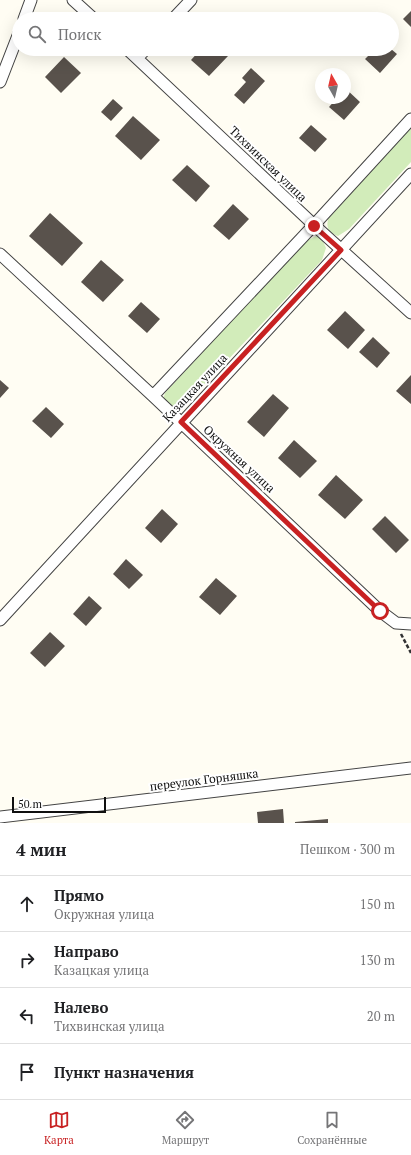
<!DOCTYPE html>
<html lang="ru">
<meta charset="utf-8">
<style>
:root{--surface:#fff;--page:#f2f2f2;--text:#202124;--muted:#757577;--line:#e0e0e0;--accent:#c82122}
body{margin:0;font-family:"PT Serif",serif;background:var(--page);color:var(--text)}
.compass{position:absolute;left:315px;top:68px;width:36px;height:36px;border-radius:50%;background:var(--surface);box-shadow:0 4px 16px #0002;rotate:352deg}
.scale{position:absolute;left:12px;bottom:10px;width:94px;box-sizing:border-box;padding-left:4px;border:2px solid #101010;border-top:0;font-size:11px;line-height:14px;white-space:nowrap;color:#101010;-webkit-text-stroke:3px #fff;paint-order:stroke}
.stop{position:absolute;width:12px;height:12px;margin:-9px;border:3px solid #c82122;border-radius:50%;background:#fff}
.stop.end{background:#c82122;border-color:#fff;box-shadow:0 1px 4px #0008}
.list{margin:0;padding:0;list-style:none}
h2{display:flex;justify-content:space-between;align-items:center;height:52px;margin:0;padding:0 16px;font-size:17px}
h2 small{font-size:13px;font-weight:400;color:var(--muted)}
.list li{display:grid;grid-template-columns:26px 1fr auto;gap:12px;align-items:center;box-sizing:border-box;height:56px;padding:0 16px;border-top:1px solid var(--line)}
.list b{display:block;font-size:15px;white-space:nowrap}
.list p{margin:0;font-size:13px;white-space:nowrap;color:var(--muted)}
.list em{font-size:13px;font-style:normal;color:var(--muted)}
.icon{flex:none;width:22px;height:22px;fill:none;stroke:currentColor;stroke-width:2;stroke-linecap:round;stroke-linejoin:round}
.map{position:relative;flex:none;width:411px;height:823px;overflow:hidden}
.search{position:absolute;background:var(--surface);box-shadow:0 4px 16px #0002;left:12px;right:12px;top:12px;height:44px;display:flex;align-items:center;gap:10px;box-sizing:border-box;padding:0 14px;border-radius:22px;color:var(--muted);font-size:15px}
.sheet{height:276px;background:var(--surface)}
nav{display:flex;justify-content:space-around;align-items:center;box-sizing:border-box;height:56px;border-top:1px solid var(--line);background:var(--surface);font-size:11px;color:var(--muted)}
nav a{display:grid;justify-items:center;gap:2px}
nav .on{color:var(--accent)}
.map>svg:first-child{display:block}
.green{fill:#d2ecba}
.building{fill:#59524c}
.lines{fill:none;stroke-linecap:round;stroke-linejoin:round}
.minor-casing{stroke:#434343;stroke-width:13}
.path{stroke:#323232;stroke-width:2.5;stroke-dasharray:4 2;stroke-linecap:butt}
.minor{stroke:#fff;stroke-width:11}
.route{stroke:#c82122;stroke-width:5}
.labels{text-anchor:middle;stroke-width:4;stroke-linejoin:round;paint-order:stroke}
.street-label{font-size:12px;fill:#101010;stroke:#fff}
</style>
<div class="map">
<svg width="411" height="823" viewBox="0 0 411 823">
<rect width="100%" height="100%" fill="#fffdf3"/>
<!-- green -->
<path class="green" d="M411,127V162L349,229L338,236C329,232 326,229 328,219Z
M316,236L322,239L326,248L322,260L188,402L180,409H172L163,400L165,393L304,242Z"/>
<!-- building -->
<path class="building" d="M411,11V27L403,19Z
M201,49H220L228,56L209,76L191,60Z
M375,49H391L397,54L380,73L365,59Z
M64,57L81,73L61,93L45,77Z
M251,68L265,81L244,104L234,95L246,82L242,78Z
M345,88L360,102L344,120L329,107L337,98H345Z
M113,99L123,108L111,121L101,112Z
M133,116L160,140L141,160L115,136Z
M311,125L327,139L315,152L299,138Z
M187,165L210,186L196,202L172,180Z
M233,204L249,219L229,240L213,226Z
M50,213L83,243L62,266L29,236Z
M101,260L124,280L103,302L81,282Z
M141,302L160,319L147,333L128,316Z
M345,311L365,330L348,349L327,330Z
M373,337L390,353L377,368L359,352Z
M411,375V404L396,391Z
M0,380L9,388L0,398Z
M273,394L289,408L264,437L247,422Z
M46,407L64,424L51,438L32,421Z
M294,440L317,461L300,478L278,458Z
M336,475L363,500L345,519L318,495Z
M162,509L178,524L161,543L145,528Z
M385,516L409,540L396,553L372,529Z
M126,559L143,575L129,589L113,574Z
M216,578L237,596L220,615L199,597Z
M89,596L102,608L86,626L73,614Z
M50,632L65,646L45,667L30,653Z
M283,809L284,823H258L257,812Z
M328,819V823H295V822Z"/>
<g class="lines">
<!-- minor casing -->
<g class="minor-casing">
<path id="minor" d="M73,0L94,19
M24,19L31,0
M173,19L191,0
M127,49L314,225L411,313
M137,58L146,49
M0,82L19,33
M0,254L153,396L380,611L396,623L411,624
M153,396L314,225L411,119
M0,620L411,174
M0,817L411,768"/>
</g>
<!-- path -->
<path class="path" d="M401,634L411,653"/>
<!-- minor -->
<use href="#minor" class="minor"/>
</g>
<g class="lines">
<!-- route -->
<path class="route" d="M314,226L341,250L181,422L380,611"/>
</g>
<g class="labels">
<!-- street labels -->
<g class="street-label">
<text transform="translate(268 164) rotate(44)" y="4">Тихвинская улица</text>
<text transform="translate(195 388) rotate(-47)" y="4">Казацкая улица</text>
<text transform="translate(239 459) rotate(43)" y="4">Окружная улица</text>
<text transform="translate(204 780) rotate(-7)" y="4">переулок Горняшка</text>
</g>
</g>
</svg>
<svg class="compass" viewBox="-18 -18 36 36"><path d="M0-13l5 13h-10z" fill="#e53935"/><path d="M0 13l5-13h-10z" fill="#757577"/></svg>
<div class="scale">50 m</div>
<div class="stop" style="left:380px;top:611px"></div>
<div class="stop end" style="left:314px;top:226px"></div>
<div class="search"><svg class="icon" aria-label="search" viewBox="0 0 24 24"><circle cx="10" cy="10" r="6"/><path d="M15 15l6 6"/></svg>Поиск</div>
</div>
<section class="sheet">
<h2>4 мин<small>Пешком · 300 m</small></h2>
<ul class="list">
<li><svg class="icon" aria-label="ahead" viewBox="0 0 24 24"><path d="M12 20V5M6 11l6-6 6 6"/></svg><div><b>Прямо</b><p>Окружная улица</p></div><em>150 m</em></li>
<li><svg class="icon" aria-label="right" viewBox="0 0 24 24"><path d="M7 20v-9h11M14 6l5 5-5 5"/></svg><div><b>Направо</b><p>Казацкая улица</p></div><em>130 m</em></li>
<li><svg class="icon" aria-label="left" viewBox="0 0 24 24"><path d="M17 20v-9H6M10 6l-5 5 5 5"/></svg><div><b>Налево</b><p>Тихвинская улица</p></div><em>20 m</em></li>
<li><svg class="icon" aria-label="arrive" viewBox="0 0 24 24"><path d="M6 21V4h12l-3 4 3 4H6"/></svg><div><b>Пункт назначения</b></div></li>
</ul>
</section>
<nav>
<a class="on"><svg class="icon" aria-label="map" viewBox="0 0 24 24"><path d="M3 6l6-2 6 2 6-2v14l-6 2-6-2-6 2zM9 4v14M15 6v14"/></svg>Карта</a>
<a><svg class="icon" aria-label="directions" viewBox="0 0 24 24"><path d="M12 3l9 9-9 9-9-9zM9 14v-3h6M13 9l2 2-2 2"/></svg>Маршрут</a>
<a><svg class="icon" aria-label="saved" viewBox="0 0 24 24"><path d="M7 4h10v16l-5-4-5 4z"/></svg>Сохранённые</a>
</nav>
